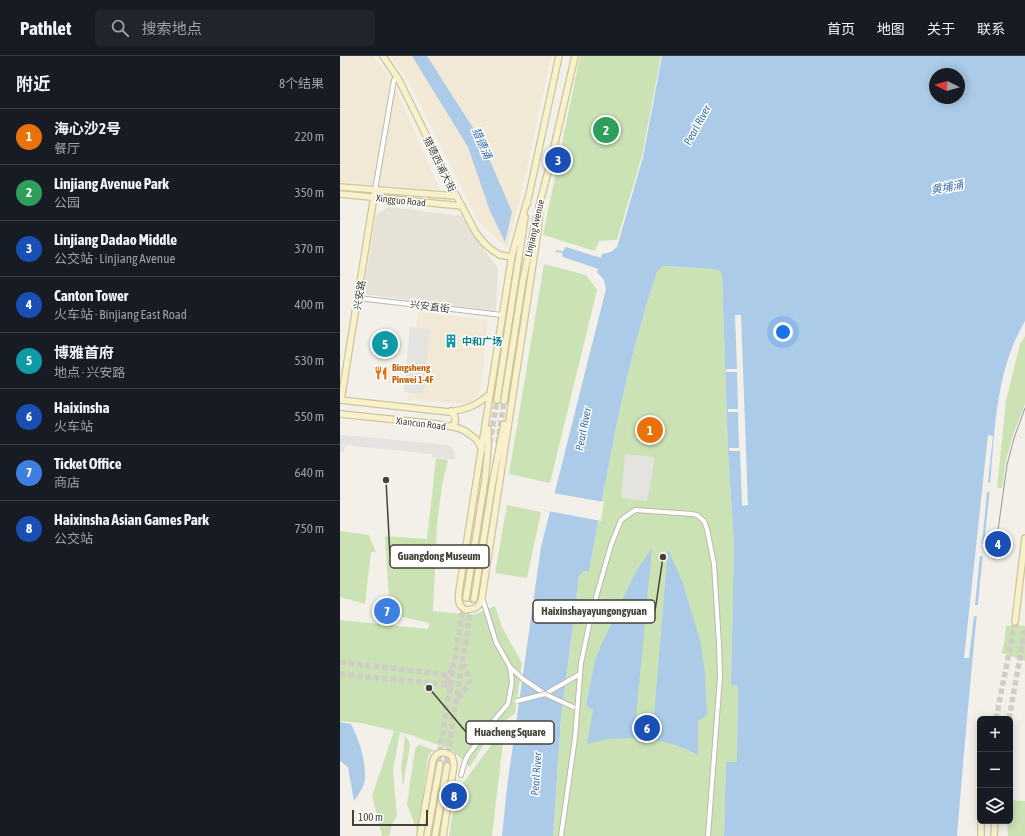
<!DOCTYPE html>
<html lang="zh">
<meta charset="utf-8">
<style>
:root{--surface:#171b24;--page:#20242c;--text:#f1f3f6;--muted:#9ea1a6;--line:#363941;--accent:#d93025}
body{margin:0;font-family:"Asap Condensed","Noto Sans SC",sans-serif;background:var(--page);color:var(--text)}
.controls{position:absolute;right:12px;bottom:12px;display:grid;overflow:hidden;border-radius:6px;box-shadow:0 2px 10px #0003}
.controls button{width:36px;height:36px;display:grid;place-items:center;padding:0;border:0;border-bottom:1px solid var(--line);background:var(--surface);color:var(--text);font:20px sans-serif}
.compass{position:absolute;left:589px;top:12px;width:36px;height:36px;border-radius:50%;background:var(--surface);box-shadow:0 2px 10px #0003;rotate:275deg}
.scale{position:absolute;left:12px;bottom:10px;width:76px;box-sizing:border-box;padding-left:4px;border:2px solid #454138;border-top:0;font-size:11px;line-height:14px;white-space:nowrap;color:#454138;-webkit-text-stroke:3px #fff;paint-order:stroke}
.you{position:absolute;left:443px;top:276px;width:14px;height:14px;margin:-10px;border:3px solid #fff;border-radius:50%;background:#1a73e8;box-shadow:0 0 0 6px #1a73e833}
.badge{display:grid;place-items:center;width:26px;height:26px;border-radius:50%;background:var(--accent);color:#fff;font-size:13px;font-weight:700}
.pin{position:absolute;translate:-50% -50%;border:2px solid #fff;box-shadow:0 1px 4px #0006}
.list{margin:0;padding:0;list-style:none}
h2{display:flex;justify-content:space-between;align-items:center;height:52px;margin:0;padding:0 16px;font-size:17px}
h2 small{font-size:13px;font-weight:400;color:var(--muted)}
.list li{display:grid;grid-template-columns:26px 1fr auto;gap:12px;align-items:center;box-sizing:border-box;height:56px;padding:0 16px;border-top:1px solid var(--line)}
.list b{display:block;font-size:15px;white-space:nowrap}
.list p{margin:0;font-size:13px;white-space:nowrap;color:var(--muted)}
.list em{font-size:13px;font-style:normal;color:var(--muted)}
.icon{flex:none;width:22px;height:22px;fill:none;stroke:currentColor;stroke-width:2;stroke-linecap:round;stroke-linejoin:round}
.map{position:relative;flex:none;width:685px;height:780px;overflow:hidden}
header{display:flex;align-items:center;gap:24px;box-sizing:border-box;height:56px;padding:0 20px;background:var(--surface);border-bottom:1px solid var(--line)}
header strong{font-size:19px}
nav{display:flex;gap:22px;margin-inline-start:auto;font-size:14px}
.search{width:280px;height:36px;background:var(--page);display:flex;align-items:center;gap:10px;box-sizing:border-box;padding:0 14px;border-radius:6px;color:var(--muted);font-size:15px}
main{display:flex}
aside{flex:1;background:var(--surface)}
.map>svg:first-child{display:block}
.residential{fill:#e6e2d7}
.commercial{fill:#f2e8d6}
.green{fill:#cbe2b5}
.parking{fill:#e4e3e0}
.water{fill:#abcbe9;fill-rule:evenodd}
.pier{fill:#f2f0e8}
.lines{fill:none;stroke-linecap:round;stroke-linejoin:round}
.stream{stroke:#abcbe9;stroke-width:1.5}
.secondary-tunnel{stroke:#cfcdc5;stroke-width:5.5;stroke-dasharray:5.5 3;stroke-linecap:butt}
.street-casing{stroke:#bdb8ac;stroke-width:6}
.secondary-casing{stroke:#cdc59c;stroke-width:8}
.street{stroke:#fff;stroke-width:4}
.secondary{stroke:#f9f1cc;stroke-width:5.5}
.tram{stroke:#969696;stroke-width:1}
.street-bridge-casing{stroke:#bdb8ac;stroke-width:6;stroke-linecap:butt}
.street-bridge{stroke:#fff;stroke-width:4}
.labels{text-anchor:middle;stroke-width:3;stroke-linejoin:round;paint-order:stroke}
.street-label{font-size:10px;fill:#454138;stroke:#fff}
.culture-label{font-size:10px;font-weight:bold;fill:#0d838f;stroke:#fff;text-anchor:start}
.food-label{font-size:10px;font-weight:bold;fill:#c56008;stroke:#fff;text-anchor:start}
.water-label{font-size:11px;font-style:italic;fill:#3b71a6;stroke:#fff}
.leader{fill:none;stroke:#454138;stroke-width:1.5}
.callout-dot{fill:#454138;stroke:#fff;stroke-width:1.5}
.callout{fill:#fff;stroke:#454138;stroke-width:1.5}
.callout-label{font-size:11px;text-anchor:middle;font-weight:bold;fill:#454138}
</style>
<header>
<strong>Pathlet</strong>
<div class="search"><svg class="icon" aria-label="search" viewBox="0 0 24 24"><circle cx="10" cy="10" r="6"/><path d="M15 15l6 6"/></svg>搜索地点</div>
<nav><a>首页</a><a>地图</a><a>关于</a><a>联系</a></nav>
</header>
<main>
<aside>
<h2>附近<small>8个结果</small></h2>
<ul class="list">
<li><span class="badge" style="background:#e8710a">1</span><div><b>海心沙2号</b><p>餐厅</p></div><em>220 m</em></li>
<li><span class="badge" style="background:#2e9e5b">2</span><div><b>Linjiang Avenue Park</b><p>公园</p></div><em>350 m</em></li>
<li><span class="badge" style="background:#1a4fb4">3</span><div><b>Linjiang Dadao Middle</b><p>公交站 · Linjiang Avenue</p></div><em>370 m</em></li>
<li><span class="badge" style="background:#1a4fb4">4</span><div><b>Canton Tower</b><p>火车站 · Binjiang East Road</p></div><em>400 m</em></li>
<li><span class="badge" style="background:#0f9aa8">5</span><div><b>博雅首府</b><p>地点 · 兴安路</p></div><em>530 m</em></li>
<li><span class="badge" style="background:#1a4fb4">6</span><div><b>Haixinsha</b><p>火车站</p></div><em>550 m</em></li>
<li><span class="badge" style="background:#3f7fe0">7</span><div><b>Ticket Office</b><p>商店</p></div><em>640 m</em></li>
<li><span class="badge" style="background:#1a4fb4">8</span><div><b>Haixinsha Asian Games Park</b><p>公交站</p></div><em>750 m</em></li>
</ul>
</aside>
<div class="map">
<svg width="685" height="780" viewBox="0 0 685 780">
<rect width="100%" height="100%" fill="#f2f0e8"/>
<!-- residential -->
<path class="residential" d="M49,151L122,160L136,183L158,212L156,255L23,238L36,159Z"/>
<!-- commercial -->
<path class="commercial" d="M0,0H34L54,29L100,134L0,126Z
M50,0H211L183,130L167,192L140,168L68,24Z
M78,256L148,264L140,336L128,348L68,344Z"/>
<!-- green -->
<path class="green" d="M240,0H321L302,100L277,184L259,185L255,195L203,179Z
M204,208L246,219L257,234L210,427L169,418Z
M324,210L374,213L380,215L382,220L388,396L394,487L391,629L398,630L397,707H386L384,780H213L221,662L239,520L244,515H249C268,415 284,312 317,216L320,212Z
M685,280V348L673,379L666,404L662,432H657L666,345L680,288Z
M96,402L108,404L102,429L97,468L93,555L133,559L155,550L162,571L182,607L175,658C155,669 142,691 130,711L112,694L74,680L60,676L53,715L57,760L52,768L50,778L48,780H42L32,740L54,675L22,667L0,665V564L88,573L89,567L50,558L45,480L87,483Z
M167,449L201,456L187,522L155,517Z
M0,475L29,479L36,496H31L25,548L0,541Z
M679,569L685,570V605L662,597V594L664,588L666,570Z
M165,670L152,780H109L116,737Z
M65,680L69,685L70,690L63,730L61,714Z
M78,689H81L96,695L91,696L88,701L78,777L67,748L75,693Z
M670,744L685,745V780H668L667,765H670Z"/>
<!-- parking -->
<path class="parking" d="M70,271L90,273L84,338L64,336Z
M0,379H3L100,388L110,390L114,395L116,404L92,401V398L5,389L4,396L0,395Z
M285,398L314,401L312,420L307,445L281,442Z"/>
<!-- water -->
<path class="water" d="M72,0H87L142,86L172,156L165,186L150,155L128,91Z
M322,0H685V265C652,321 655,388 648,451C636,560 626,670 617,780H384L386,706H397L398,630L391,629L394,487L388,396L382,220L380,215L374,213L324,210L320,212L317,216C284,312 268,415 249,515H244L239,520L221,662L213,780H162L167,731L201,491L266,233L264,224L257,216L258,213L223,201L222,196L226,191L261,202L262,198L271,196L277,191L303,101ZM595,18H619V42H595Z
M312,492L294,682L267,683L247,688L253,654L246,649L255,605L259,594L295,517Z
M328,493L342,525L360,584L365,618L367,659L358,665V699C343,691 329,686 312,684Z
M0,666L11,668C19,684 26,704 25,723C24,731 18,739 14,745L8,711L0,705Z"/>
<!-- pier -->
<path class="pier" d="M395,259H401L408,449L402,450L400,395H389V392H399L398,356H388V353H398L397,316H386V313H397Z
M648,379L653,380L648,426L651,427L650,436H647L642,488H644L643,500H640L635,549H638L637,560H634L629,602H624Z
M213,437L264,446L261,465L208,455Z"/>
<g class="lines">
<!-- stream -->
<path class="stream" d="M216,195L222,196"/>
<!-- secondary-tunnel -->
<path class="secondary-tunnel" d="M150,387L157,344
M158,387L164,345
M0,606L108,619
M0,618L108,629
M110,634C106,625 106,620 113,613
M118,642C121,637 126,634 128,629C132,621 124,615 124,608
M656,663L675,566
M669,663L685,573
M97,713L125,538
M105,715L133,539"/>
<!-- street casing -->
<g class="street-casing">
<path id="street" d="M35,134L54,24L58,21
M18,242L162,259
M170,611L183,623L205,638L240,618
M121,719L125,705L128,699L156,662L168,648L172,626L170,611L156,586L142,541
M221,780L235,682L241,607L252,555L271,489L281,464L295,454L352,458L357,459L364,465L367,473L374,508L379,588L380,621L368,780"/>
</g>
<!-- secondary casing -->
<g class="secondary-casing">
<path id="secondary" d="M43,0L59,24L108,124L136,177L144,187L152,194L160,199L171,201
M0,131L116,140
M0,138L122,150
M187,145L172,199L119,535C118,544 118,550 126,554C136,553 140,551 142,541L198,175L200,148
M187,148L219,0
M199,150L211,104L235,0
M0,344L109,356C127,353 136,350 150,338
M1,344L35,134
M157,344L185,161
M164,345L183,224L196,163
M0,358L98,368L118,372L125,375L136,383L142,393
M110,370L114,369C117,363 115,359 111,355
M126,542L145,424L148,391V373
M134,543L153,424L164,368
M675,566L685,482
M641,765V780
M80,780L93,704C97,695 105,695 112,700L114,709L103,780
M87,780L100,708
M95,780L107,710
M654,780L655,765"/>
</g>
<!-- street -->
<use href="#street" class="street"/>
<!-- secondary -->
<use href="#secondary" class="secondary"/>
<!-- tram -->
<path class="tram" d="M654,503L667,409L674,382L685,352"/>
<!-- street-bridge casing -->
<g class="street-bridge-casing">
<path id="street-bridge" d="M177,645L205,638L233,651"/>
</g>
<!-- street-bridge -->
<use href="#street-bridge" class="street-bridge"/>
</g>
<!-- icons -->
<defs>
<g id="building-bare" transform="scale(1.08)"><path d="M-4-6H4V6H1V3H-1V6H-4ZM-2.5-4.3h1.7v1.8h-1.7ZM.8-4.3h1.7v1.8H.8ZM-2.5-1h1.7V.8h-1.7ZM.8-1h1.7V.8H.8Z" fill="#0f9aa8" stroke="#fff" stroke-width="2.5" paint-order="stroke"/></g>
<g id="restaurant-bare" transform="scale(1.08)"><path d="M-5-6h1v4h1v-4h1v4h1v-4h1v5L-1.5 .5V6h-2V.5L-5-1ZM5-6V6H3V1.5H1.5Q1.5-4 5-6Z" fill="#e8710a" stroke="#fff" stroke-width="2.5" paint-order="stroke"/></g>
</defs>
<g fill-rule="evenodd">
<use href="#building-bare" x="111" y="285"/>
<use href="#restaurant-bare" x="41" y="317"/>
</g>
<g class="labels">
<!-- street labels -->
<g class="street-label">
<text transform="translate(100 108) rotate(64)" y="4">猎德西浦大街</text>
<text transform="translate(61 144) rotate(6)" y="4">Xingguo Road</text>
<text transform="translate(194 172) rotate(-77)" y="4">Linjiang Avenue</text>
<text transform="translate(19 239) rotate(-81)" y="4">兴安路</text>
<text transform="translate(90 250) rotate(7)" y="4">兴安直街</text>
<text transform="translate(81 367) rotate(7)" y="4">Xiancun Road</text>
</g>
<!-- culture labels -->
<g class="culture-label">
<text x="122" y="289">中和广场</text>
</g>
<!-- food labels -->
<g class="food-label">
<text x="52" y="315">Bingsheng<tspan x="52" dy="12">Pinwei 1-4F</tspan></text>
</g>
<!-- water labels -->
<g class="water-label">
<text transform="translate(357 69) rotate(-61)" y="4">Pearl River</text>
<text transform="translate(142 87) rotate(66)" y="4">猎德涌</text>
<text transform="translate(607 131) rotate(-10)" y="4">黄埔涌</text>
<text transform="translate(243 373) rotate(-79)" y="4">Pearl River</text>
<text transform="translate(196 718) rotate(-86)" y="4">Pearl River</text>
</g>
</g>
<!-- callouts -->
<path class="leader" d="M46 424L50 500M323 501L315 555M89 632L126 676"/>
<g class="callout-dot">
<circle cx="46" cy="424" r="4"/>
<circle cx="323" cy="501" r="4"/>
<circle cx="89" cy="632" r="4"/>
</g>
<g class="callout">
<rect x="50" y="489" width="99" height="23" rx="4"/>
<rect x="193" y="544" width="122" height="23" rx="4"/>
<rect x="126" y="665" width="88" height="23" rx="4"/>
</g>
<g class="callout-label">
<text x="99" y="504">Guangdong Museum</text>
<text x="254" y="559">Haixinshayayungongyuan</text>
<text x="170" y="680">Huacheng Square</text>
</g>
</svg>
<div class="controls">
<button>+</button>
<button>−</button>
<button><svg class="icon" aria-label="layers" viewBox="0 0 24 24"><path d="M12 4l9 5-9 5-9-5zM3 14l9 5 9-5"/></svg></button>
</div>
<svg class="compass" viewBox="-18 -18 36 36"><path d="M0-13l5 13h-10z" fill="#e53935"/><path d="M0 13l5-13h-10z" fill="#9ea1a6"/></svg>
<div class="scale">100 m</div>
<div class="you"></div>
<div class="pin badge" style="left:310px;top:374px;background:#e8710a">1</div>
<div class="pin badge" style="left:266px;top:74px;background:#2e9e5b">2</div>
<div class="pin badge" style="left:218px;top:104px;background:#1a4fb4">3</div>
<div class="pin badge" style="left:658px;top:488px;background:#1a4fb4">4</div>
<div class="pin badge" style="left:45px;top:288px;background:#0f9aa8">5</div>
<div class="pin badge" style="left:307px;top:672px;background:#1a4fb4">6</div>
<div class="pin badge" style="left:47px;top:555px;background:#3f7fe0">7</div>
<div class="pin badge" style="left:114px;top:740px;background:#1a4fb4">8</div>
</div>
</main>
